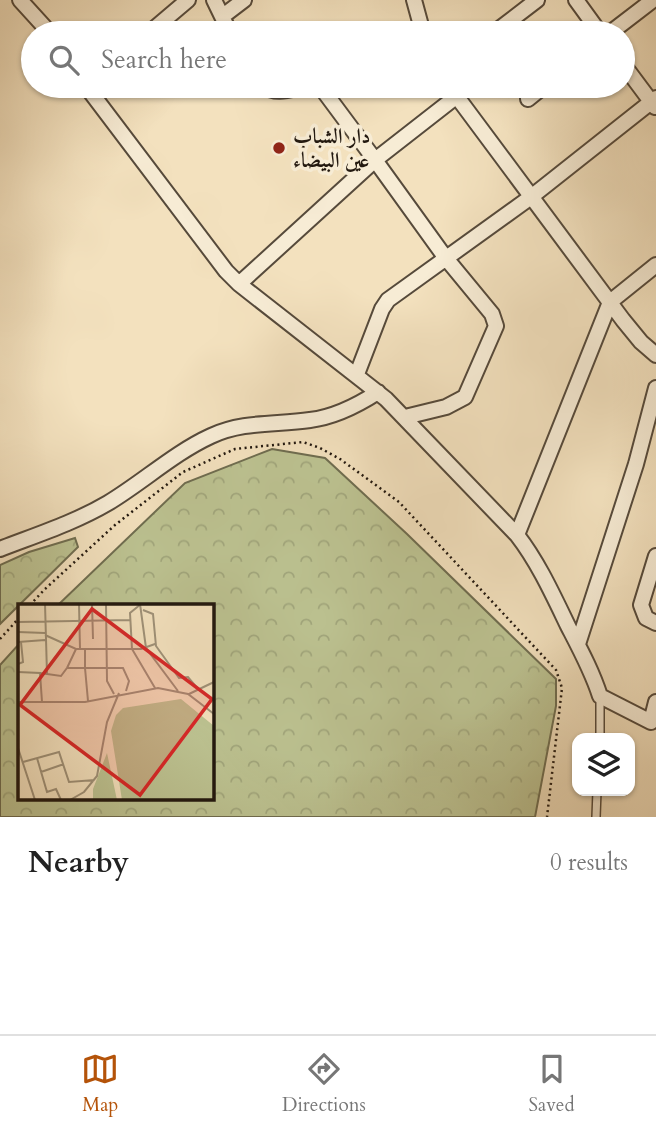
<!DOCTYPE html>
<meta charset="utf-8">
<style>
:root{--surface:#fff;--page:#f6f6f6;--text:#222;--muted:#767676;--line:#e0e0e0;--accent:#b45309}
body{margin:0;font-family:Cardo,Amiri,serif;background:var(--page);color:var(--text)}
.controls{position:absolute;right:21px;bottom:21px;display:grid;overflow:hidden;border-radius:14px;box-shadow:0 2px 5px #0004}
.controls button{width:63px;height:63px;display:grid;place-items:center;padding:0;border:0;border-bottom:2px solid var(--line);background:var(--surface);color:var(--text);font:35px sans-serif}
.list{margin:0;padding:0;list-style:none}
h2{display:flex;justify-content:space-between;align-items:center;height:91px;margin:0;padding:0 28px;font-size:30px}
h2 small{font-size:23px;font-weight:400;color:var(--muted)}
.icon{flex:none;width:38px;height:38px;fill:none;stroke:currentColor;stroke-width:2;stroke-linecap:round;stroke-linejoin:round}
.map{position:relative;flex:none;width:656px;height:817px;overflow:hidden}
.search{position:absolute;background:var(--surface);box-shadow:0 2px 5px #0004;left:21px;right:21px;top:21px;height:77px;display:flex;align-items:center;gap:18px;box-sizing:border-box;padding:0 24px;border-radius:38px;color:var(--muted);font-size:26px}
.sheet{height:217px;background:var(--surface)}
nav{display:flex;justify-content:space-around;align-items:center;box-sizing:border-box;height:98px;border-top:2px solid var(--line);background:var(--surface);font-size:19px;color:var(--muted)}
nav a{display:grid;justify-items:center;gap:4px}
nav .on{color:var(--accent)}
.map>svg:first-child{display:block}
.forest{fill:url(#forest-crowns);stroke:#6f6d50;stroke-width:2}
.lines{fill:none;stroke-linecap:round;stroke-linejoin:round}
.service-casing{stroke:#564a3b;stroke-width:10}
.minor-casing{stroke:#564a3b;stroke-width:18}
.path{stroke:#22180f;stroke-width:2.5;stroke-dasharray:2 3.5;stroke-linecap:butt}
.service{stroke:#f7ecd5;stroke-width:7}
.minor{stroke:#f7ecd5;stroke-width:14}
.poi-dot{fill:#8f2418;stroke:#f7ecd5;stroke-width:2.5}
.labels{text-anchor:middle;stroke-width:7;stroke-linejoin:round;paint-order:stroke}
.poi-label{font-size:21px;font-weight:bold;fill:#22180f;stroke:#f7ecd5;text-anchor:start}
.inset-road{fill:none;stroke:#9f9178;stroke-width:2}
.view{fill:#d62828;fill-opacity:0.15;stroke:#d62828;stroke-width:3.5}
.inset-edge{fill:none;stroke:#22180f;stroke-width:3.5}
</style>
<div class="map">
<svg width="656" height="817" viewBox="0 0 656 817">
<defs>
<pattern id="forest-crowns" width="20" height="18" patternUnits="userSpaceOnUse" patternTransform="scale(1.75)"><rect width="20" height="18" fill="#bcc291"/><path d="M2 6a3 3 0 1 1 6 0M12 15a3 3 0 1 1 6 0" fill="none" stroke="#a1a67c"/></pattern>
</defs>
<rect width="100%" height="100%" fill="#f3e1be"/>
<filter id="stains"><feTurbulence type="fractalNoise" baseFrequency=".00286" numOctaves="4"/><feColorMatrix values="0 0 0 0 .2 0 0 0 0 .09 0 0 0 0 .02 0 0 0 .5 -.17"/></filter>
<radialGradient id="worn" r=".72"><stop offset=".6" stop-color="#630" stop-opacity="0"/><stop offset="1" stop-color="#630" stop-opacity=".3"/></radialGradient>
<!-- forest -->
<path class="forest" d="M272,449L325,458L407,534L556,679V706L535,817H0V665L19,644V798H212V605H58L185,483Z
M75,538L78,547L0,624V565L29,552Z"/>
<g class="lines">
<!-- service casing -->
<g class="service-casing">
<path id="service" d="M600,738V697
M596,817L597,791"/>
</g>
<!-- minor casing -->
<g class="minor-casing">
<path id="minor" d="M20,0L50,33
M214,0L230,33
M414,0L423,33
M576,0L600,33
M223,16L244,0
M149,33L188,0
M494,33L537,0
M610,33L653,0
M623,64L655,107
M86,86L226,271L239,284L386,399L517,535C538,562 553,595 568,626C580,649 592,671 600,696L651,722L656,702
M264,86C276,95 290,89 304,86
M449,86L623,320L641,342L656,355
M528,99L544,86
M239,284L375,160L320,86
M357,374L382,309L388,300L531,197L656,98
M405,417L446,407L465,397L496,326L492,314L445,257L375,160L457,96
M517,535L610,302L656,265
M0,549C36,535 74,523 108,503C143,482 174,453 211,436C243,421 276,425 310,420C335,417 358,405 378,392
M656,556L641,605L646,618L656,623
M578,644L636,464L656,388"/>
</g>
<!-- path -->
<path class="path" d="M30,605L45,589L115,525L183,472L235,449L303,442L320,448L340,459L399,502L556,670L562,688L547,817
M0,639L19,618"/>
<!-- service -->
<use href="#service" class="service"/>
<!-- minor -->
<use href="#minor" class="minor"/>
</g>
<!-- markers -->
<circle class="poi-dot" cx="279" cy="148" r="7"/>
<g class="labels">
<!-- poi labels -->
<g class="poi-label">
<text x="293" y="143">دار الشباب<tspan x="293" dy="24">عين البيضاء</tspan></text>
</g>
</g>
<!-- overview -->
<g transform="translate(18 604)">
<rect width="196" height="196" fill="#f3e1be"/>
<path d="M163,95L196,122V196H104L93,127L98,111L105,104ZM89,149L99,196H75V185Z" fill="#bcc291"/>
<path class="inset-road" d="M27,0L29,70M61,0L62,45M74,0L75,35M88,0L89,77L96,90M122,0L128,44L160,87M123,0L112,9L114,45L137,84M125,6L135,10L138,42L161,74L170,73L180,85M0,18L112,16M0,28L27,29M27,31L58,45H123L137,40M0,38L27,36M67,45V64H105L111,77L108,87M0,60L5,58L3,38M49,64L58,45M0,68L22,69L24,98M22,69L43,72L49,64H67L70,97M171,90L196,78M0,98H67L140,84L170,90L196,110M0,144L17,196M19,154L29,188L38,185L43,196M5,158L41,148L51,178L77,176M23,168L46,160M52,196L66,188L79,172L89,118L101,89"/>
<path class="view" d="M74,5L194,95L122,191L2,101Z"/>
<rect width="196" height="196" class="inset-edge"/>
</g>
<rect width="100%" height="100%" filter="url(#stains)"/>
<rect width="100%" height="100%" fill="url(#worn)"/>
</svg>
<div class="controls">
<button><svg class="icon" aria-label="layers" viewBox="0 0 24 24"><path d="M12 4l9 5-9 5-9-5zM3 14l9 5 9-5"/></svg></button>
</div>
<div class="search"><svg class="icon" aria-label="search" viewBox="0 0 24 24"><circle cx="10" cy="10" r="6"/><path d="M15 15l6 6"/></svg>Search here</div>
</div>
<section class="sheet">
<h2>Nearby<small>0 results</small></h2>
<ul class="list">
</ul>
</section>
<nav>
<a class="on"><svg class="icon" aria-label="map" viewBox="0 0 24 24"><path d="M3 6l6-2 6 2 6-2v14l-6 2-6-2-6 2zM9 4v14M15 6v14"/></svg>Map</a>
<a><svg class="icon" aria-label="directions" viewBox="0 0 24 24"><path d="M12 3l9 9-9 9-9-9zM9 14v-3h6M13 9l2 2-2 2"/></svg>Directions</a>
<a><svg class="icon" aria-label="saved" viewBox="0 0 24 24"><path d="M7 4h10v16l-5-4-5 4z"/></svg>Saved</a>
</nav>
